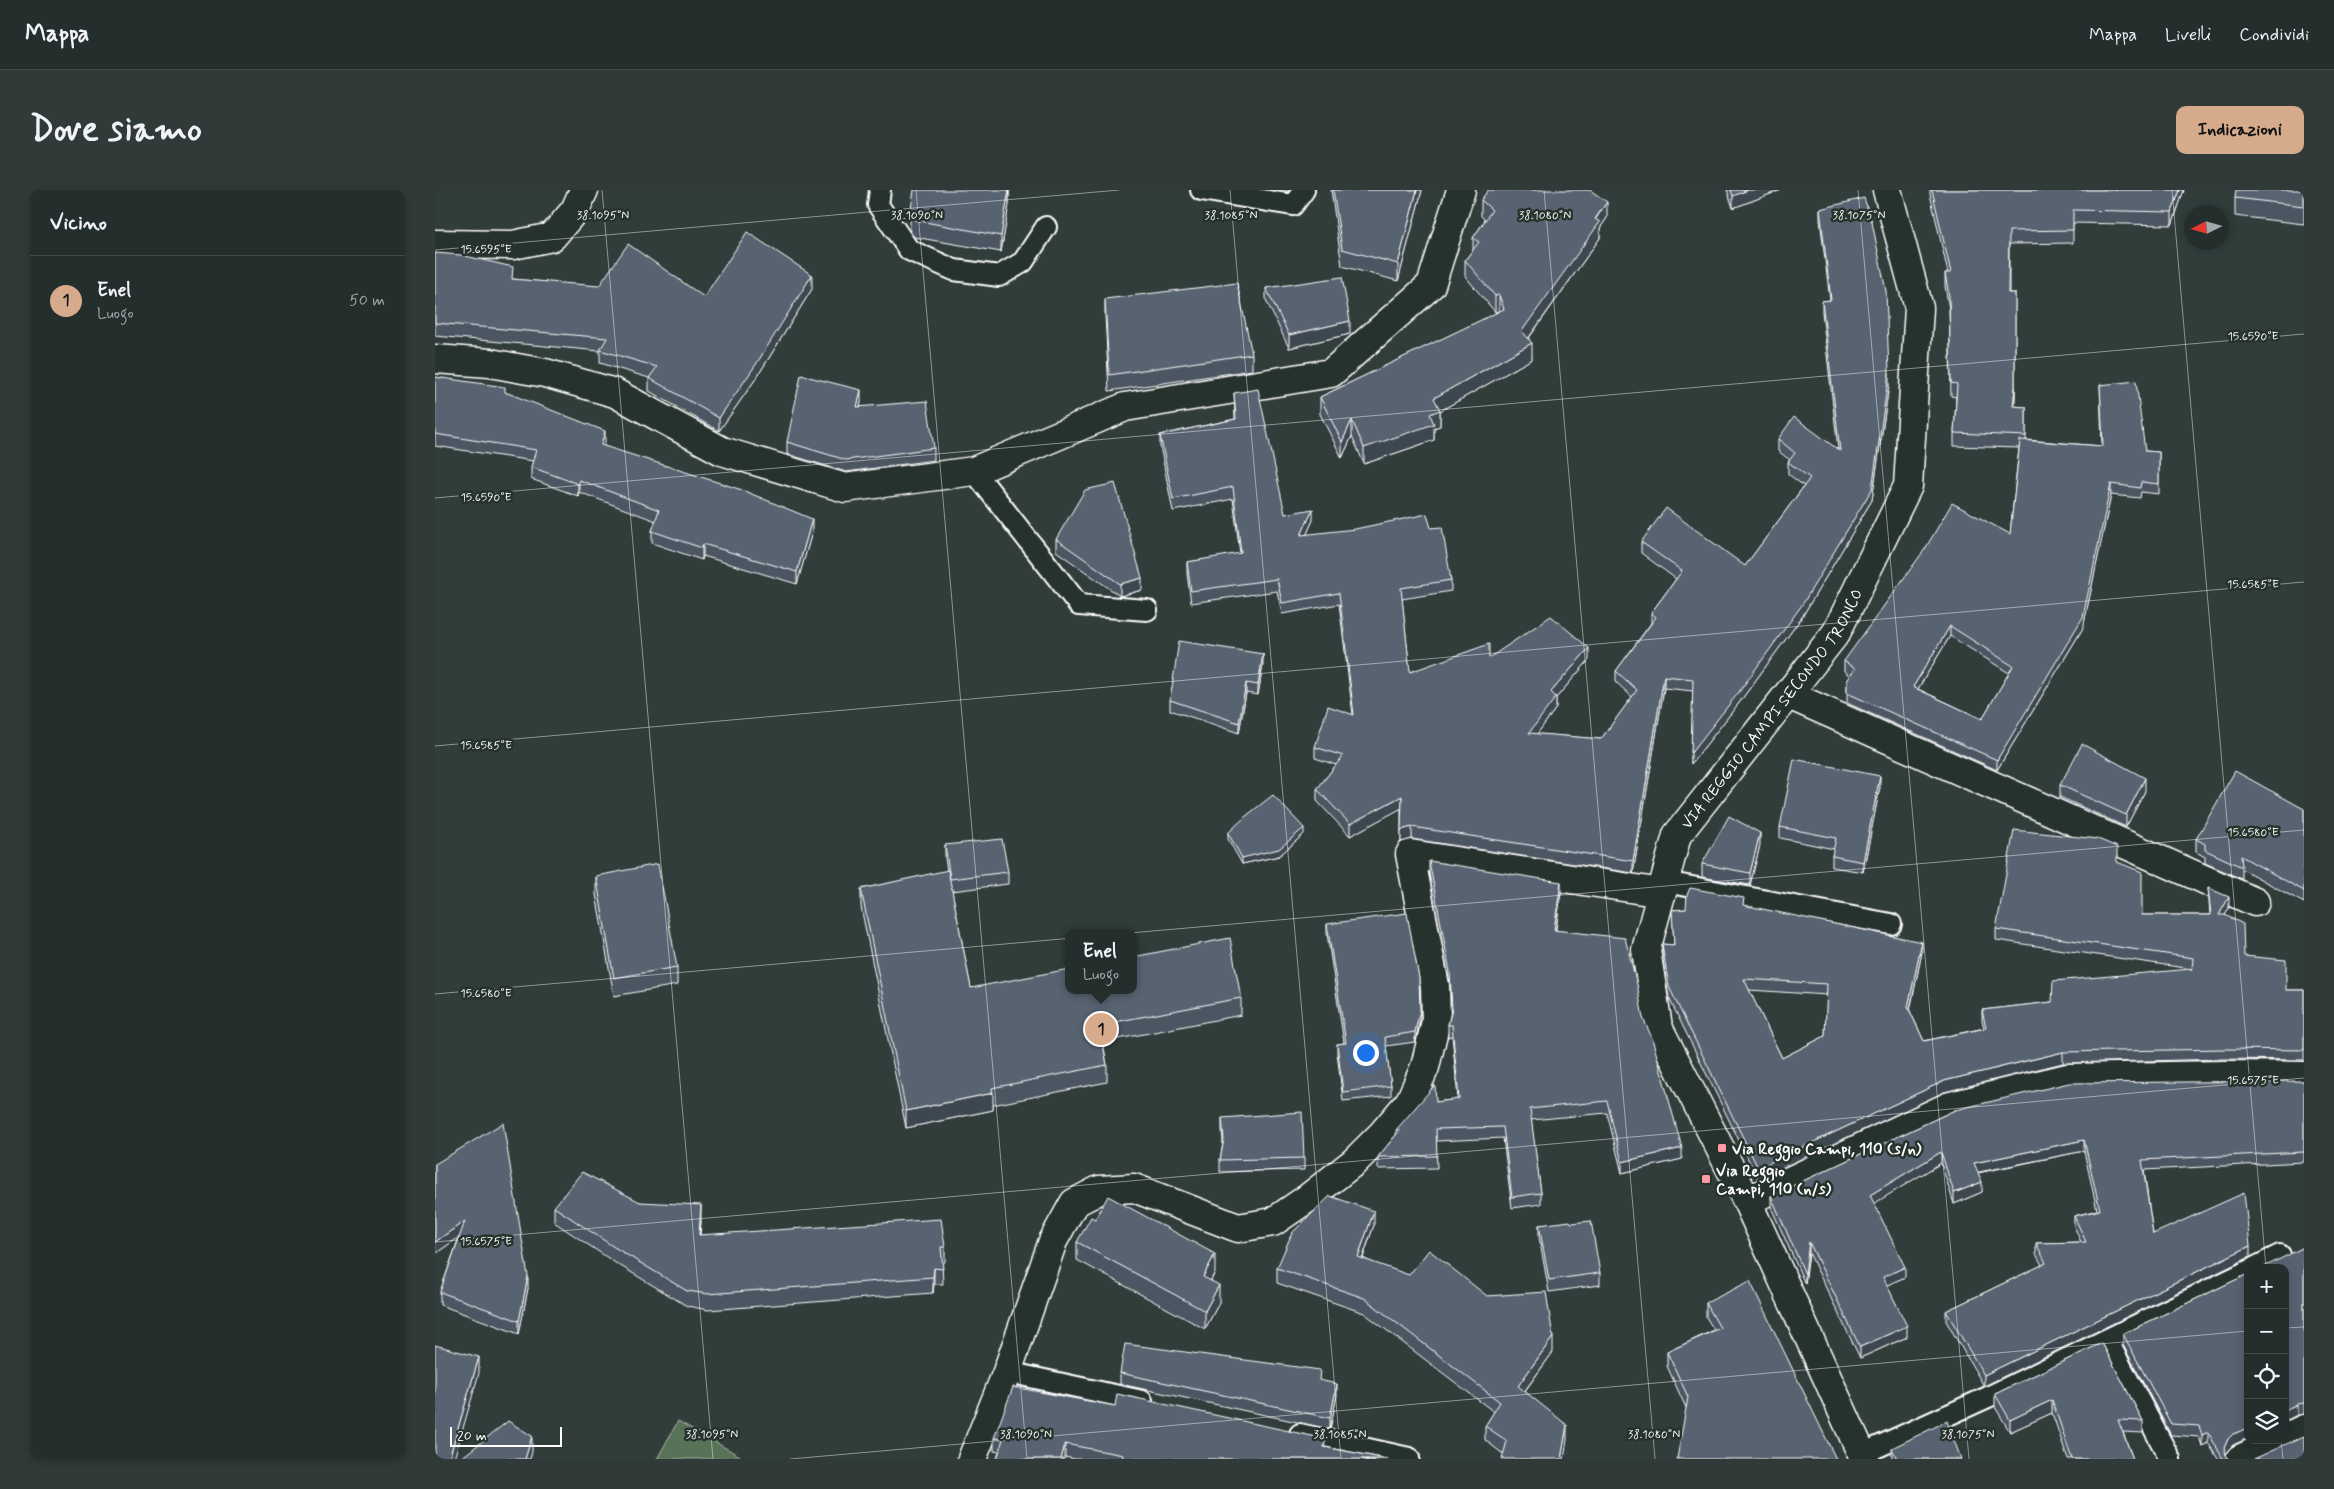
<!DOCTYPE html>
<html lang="it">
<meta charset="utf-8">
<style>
:root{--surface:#242e2c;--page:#303a38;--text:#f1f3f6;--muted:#a3a8a9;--line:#414a48;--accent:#d6ab8b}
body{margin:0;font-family:Mynerve,sans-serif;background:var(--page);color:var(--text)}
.controls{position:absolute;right:15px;bottom:15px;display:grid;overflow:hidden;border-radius:10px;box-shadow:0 2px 12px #0003}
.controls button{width:45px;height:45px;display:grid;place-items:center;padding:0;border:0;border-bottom:1px solid var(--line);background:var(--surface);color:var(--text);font:25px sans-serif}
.compass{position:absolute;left:1749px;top:15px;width:45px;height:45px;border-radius:50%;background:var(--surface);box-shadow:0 2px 12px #0003;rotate:265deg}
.scale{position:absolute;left:15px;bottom:12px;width:112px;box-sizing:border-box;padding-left:5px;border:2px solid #fff;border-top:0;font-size:14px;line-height:18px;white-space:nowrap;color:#fff;-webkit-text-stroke:4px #26332d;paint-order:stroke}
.you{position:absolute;left:930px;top:862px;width:18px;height:18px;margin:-12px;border:4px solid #fff;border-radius:50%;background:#1a73e8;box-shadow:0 0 0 8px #1a73e833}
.badge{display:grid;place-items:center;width:32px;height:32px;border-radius:50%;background:var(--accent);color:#111;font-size:16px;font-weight:700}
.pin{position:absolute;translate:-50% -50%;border:2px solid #fff;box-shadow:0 1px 5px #0006}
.popup{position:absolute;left:630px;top:739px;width:72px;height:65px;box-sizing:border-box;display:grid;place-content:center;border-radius:10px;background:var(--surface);filter:drop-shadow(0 1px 4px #0005);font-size:16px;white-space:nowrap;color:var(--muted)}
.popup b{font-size:19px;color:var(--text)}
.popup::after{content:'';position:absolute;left:50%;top:100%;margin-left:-10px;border:10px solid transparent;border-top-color:var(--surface)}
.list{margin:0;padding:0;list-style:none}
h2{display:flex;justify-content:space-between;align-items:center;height:65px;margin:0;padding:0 20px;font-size:21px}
h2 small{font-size:16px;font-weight:400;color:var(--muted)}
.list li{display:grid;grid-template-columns:32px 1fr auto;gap:15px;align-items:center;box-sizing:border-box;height:90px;padding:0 20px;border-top:1px solid var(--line)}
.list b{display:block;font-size:19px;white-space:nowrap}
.list p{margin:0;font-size:16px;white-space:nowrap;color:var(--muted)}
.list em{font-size:16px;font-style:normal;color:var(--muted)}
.icon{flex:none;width:28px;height:28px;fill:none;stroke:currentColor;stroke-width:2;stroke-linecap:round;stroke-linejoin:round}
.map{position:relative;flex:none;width:1869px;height:1269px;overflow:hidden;border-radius:10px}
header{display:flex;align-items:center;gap:30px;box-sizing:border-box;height:70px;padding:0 25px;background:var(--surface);border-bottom:1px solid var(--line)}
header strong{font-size:24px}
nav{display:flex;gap:28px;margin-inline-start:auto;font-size:18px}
.intro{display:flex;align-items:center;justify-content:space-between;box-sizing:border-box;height:120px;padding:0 30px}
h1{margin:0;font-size:35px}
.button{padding:12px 22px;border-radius:10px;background:var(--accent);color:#111;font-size:18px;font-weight:700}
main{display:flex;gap:30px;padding:0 30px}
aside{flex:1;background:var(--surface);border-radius:10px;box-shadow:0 2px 12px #0003}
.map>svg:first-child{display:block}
.pitch{fill:#597258;stroke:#acb8ac}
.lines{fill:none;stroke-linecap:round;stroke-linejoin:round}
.service-casing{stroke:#fff;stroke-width:24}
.minor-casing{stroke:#fff;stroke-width:31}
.tertiary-casing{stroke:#fff;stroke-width:31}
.service{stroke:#26332d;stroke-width:20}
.minor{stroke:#26332d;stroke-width:28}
.tertiary{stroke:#26332d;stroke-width:28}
.wall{fill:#4c5662;stroke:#fff;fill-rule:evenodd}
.shaded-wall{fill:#3e4650;stroke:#fff}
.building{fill:#586472;stroke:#fff;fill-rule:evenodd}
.ticks{fill:none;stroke:#fff;stroke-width:1;stroke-opacity:0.45}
.poi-dot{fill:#ff9aa2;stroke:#26332d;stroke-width:2}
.labels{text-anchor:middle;stroke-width:5;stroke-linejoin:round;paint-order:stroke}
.street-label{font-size:16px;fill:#fff;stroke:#26332d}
.poi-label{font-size:16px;font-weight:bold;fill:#fff;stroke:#26332d;text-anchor:start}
.ticks-label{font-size:12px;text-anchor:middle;fill:#fff;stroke:#26332d;stroke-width:5;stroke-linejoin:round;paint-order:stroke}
</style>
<header>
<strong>Mappa</strong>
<nav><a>Mappa</a><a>Livelli</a><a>Condividi</a></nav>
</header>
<div class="intro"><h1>Dove siamo</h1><a class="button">Indicazioni</a></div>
<main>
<aside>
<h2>Vicino<small></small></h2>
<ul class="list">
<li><span class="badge">1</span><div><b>Enel</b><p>Luogo</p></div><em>50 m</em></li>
</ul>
</aside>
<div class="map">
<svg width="1869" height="1269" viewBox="0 0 1869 1269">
<rect width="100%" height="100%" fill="#303d3b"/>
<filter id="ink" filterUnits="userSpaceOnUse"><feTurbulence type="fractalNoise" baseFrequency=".02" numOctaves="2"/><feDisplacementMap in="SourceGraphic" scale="10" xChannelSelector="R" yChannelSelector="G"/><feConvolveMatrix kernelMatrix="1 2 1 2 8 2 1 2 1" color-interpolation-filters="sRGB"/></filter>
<g filter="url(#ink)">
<!-- pitch -->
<path class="pitch" d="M243,1231L310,1269H222Z"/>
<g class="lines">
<!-- service casing -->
<g class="service-casing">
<path id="service" d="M445,0L443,15L474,60L519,80L564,86L588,72L611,37
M766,0L858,15L869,0
M539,281L644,415L712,420
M1230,692L1456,734
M1819,1078L1845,1065
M1672,1150L1735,1269
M572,1182L707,1211
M865,1244L974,1268
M1427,1264L1553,1207L1813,1081"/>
</g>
<!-- minor casing -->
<g class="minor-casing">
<path id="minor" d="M0,54L78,55L117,47L140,20L149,0
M0,169L55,173L110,183L180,203L287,261L410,298L539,281L690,217L896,183L996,95L1026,0
M1354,505L1820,712
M1312,1011L1515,916L1632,888L1789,885L1869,886
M1850,1248L1869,1239
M537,1269L572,1182L618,1051L639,1013L664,1000L699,998L803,1038L838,1032L873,1008L919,972L947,944L975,911L990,877L1001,831L1000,796L975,664L1227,703
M1805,1269L1846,1250"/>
</g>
<!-- tertiary casing -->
<g class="tertiary-casing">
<g id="tertiary">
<path id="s1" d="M1429,1269L1312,1011L1223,837L1211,760L1242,645L1401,443L1473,296L1484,118L1452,0"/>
</g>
</g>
<!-- service -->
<use href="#service" class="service"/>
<!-- minor -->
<use href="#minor" class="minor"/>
<!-- tertiary -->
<use href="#tertiary" class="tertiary"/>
</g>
<!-- wall -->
<path class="wall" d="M574,0V14L566,62L479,47L475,41V24Z
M840,0H854L853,2Z
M896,0H987L963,91L907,76Z
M1292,0H1346L1298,18Z
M1495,0H1749L1737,35L1638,33V53L1574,54V103H1580V210L1579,216L1591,217V250L1667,256L1665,195L1710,261L1724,262V304L1706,302L1705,308L1676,305L1648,438L1562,580L1412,513V489L1415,486L1409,481V471L1575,344L1584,258L1519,256V243L1521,207L1516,206L1514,119L1510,96V83H1513L1495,4ZM1515,446L1574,483L1547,529L1483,499Z
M1869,0V34L1800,26V8Z
M1046,10L1172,28L1165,38V48L1094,148L1097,169L1005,221V236L999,238V250L929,274L917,246L907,268L885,224V207L1064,122H1060L1030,86V70L1038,60V48L1050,30L1046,26Z
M1385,19L1454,195L1437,310L1367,427L1304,513L1256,574L1258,501L1229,498L1198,683L977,649L966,652V618L915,646L882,611V599L901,575L880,568V557L918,525L904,414L847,424L842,401L756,413L752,384V372L805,364L798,309L738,321L725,256V245L800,229L799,203L850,324L878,330L871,345L996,338L1016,390V401L967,409L975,482L1054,468L1154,470L1121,508V518L1102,544L1166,549L1197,507L1181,492V481L1216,433V423L1241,389L1206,363V352L1310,376L1369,296L1353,284V272L1355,270L1343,261V249L1403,259L1387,122V111L1395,110L1385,30Z
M0,63L78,89L269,107L377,99L322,187L284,241L214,201V188L165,173V161L0,146Z
M831,98L915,144L854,158L831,110Z
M670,109L817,164V180L674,201L670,125Z
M0,187L70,202L170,253L169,256L377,342L362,394L268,366L267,370L217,353V341L221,331L144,302L143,306L96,289V277L98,271L0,256Z
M426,212L425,217L499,258V270L411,282L352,264V252Z
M621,349L707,400L685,406L621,361Z
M828,474L823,505L811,503L804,543L735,520V510Z
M1625,595L1710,601L1691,637L1625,607Z
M1445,597L1428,682L1397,677V666L1399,659L1345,648V637Z
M1869,619V713L1807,679V689L1770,673V667L1761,662V649Z
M793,643L869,644L844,666L807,674L793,649Z
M510,655L573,682V694L517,701L536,798L806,808V825L668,852L672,875V892L558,915V920L471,938L426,717V699L512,681L510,668Z
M1325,655L1315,695L1267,687V674Z
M994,671L1126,703L1121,740L1208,828L1247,969L1187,983L1172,923L1096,930L1106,1003V1014L1077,1018L1068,948L1001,951L1002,978L943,979V967L961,945V940L1001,912L1023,909L1017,846L1013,847V835L1016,821L1015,793L994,683Z
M1682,672L1707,725H1775L1773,698L1794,718L1790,725L1809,766L1851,800H1869V870L1789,869L1628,873L1509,902L1323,989L1234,808L1227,764V754L1239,755L1237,720L1309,715L1487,762L1475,821L1489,851L1549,838L1547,831V820L1617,812L1757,779L1561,750V739ZM1314,800L1392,805L1390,846L1347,868Z
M161,686L242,777V795L179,806L161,704Z
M892,734L985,829L980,852L951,856L956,896V906L908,911L902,863V854L909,853L892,744Z
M1869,891V972L1709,980L1718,1044L1815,1067L1549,1196L1511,1131V1121L1607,1075L1601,1064V1053L1646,1052L1639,1036V1026L1662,1020L1649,961L1543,983L1547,1002L1519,1014L1506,973L1439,1013L1470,1087L1452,1095L1472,1147L1425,1168L1374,1063L1370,1094L1336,1017V1006L1520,920Z
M787,928L869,968V980L785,982V970L788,953L787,940Z
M0,974L93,1098L84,1144L5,1115V1102L24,1047L0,1064Z
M205,1012L266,1031L265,1045L510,1057V1072L507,1073L508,1094H499L498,1103L273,1120L252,1116L179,1072L119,1032V1017Z
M1136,1033L1165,1083V1095L1114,1102L1104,1047V1035Z
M939,1035L928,1068L1118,1162L1090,1201L1132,1250L1068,1264L1050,1250V1236L1059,1222L929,1123L842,1093V1078Z
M642,1052L780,1082L776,1091L784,1113L770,1139L642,1070Z
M1869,1057V1224L1862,1225L1850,1231Z
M1813,1084V1248L1798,1255L1793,1260L1791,1265L1794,1269H1783L1773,1253L1767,1256L1764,1247L1736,1245L1688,1155V1144Z
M1271,1113L1401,1269L1251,1218L1232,1176V1162L1279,1140L1271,1127Z
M1667,1153L1708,1231V1243L1688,1242L1698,1269H1633L1617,1223L1575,1242L1560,1217V1204Z
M685,1183L902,1205L895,1239L685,1194Z
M559,1248L891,1257L952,1269H639L630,1267L629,1269H562L564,1262L559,1261Z
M1457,1258L1526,1269H1457Z"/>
<!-- shaded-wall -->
<path class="shaded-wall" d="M574,0V14L566,62V46Z
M982,0H987L963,91V74Z
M1313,0H1346L1298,18V6Z
M1745,0H1749L1737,35V22Z
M1172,12V28L1165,38V48L1087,157V141Z
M377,85V99L322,187L284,241V228Z
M1064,105V121L1060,122V106Z
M915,131V144L854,158V145Z
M1097,153V169L1005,221V236L999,238V250L929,274V258L995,224L999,208Z
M1454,183V195L1437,310L1367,427L1304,513L1256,574V563Z
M1580,197V210L1578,229V216Z
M426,200V212L422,229V217Z
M917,230V246L907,268V252Z
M170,241V253L166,267V255Z
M144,290V302L143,306V294Z
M1676,294V305L1648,438L1562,580V570Z
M878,319V330L866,357V345Z
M377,329V342L362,394V382Z
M268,354V366L267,370V358Z
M707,388V400L685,406V394Z
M1515,436V446L1478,507V497Z
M1154,458V470L1121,508V518L1094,555V543L1116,502Z
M828,464V474L823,505V495Z
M1229,486V498L1198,683V671Z
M811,493V503L804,543V533Z
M1445,586V597L1428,682V672Z
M1710,588V601L1691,637V625Z
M967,606V618L915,646V634Z
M977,637V649L966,652V640Z
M869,638V644L844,666L807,674V668Z
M1325,643V655L1315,695V683Z
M1126,692V703L1119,751V740Z
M1794,707V718L1784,736V725Z
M1487,752V762L1473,828V817Z
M985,820V829L980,852V842Z
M1628,862V873L1509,902L1323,989V978L1509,891Z
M558,903V920L471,938V921Z
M1649,950V961L1539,983V973Z
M1247,958V969L1187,983V972Z
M1506,962V973L1435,1016V1005Z
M1547,992V1002L1519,1014V1003Z
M266,1015V1031L264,1060V1045Z
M939,1021V1035L923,1081V1067Z
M30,1031V1043L0,1064V1052Z
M1374,1052V1063L1370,1094V1084Z
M1815,1056V1067L1549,1196V1185Z
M780,1064V1082L768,1105V1087Z
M1470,1077V1087L1448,1097V1087Z
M499,1078V1094L498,1103V1087Z
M93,1086V1098L84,1144V1131Z
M784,1095V1113L770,1139V1121Z
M1472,1136V1147L1425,1168V1157Z
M1118,1147V1162L1083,1210V1196Z
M44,1167V1183L19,1269H14Z
M902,1194V1205L895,1239V1228Z
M1617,1210V1223L1575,1242V1230Z
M1862,1214V1225L1850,1231V1220Z
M1132,1235V1250L1129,1269H1126Z
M1813,1238V1248L1798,1255L1793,1260L1789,1268V1258L1793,1249L1798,1244Z
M1773,1242V1253L1767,1256V1245Z
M97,1246V1262L95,1269H90Z
M630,1254V1267L629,1269H626Z"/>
<!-- building -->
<path class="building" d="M479,0H574L566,46L479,30L475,24Z
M898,0H982L963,74L907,59Z
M1053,0H1155L1172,12L1160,29L1165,32L1087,141L1097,153L999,208L1005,220L995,224L999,234L929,258L917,230L907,252L885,207L1069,119L1064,105L1060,106L1030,70L1044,52L1038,48L1057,20L1046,10Z
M1296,0H1313L1298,6Z
M1497,0H1745L1737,22L1638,20V40L1574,41L1573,103H1580V197L1578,216L1591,217V246L1519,243L1522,194L1516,193L1514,106L1510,83H1516Z
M1801,0H1869V16L1800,8Z
M1429,8L1437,32L1451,101L1454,183L1437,299L1367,415L1304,502L1256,563L1258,489L1229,486L1198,671L977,637L966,640L967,606L915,634L882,599L908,566L880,557L893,516L919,525L904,403L847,413L842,389L756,401L752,372L806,363L798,297L738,309L725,245L801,229L799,203L823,199L850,324L878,319L866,345L920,339L992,324L996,338L1007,337L1016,390L966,398L975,482L1054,454V468L1116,426L1154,458L1116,502L1121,507L1094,543L1166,549L1202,500L1181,481L1221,427L1216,423L1247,381L1206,352L1231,318L1310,376L1375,288L1353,272L1360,263L1343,249L1359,227L1405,261L1387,111L1396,110L1385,19Z
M312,42L377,85L322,173L284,228L214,188L222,177L165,160L172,148L0,133V63L26,65L78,77L77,89L164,96L193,54L269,107Z
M907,87L915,131L854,145L831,98Z
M802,93L817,164L674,185L670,109Z
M366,185L426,200L422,217L492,211L499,258L411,270L352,252Z
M0,187L70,197V202L170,241L166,255L307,300L377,329L362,382L268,354L267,358L217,341L224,320L144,290L143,294L96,277L101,260L0,244Z
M1701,191L1710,261L1724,262V294L1706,292L1705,298L1676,294L1648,427L1562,570L1412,503V489L1420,479L1409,471L1490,359L1517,313L1575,344L1585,250L1668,256L1665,195ZM1515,436L1578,476L1547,529L1478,497Z
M680,293L707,388L685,394L621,349L650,300Z
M744,451L828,464L823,495L811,493L804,533L735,510Z
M1647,554L1710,588L1691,625L1625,595Z
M1359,569L1445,586L1428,672L1397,666L1401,648L1345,637Z
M1800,581L1869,619V701L1806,666L1807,677L1770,660V654L1761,649Z
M838,605L869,638L844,659L807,668L793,643L811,626Z
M1294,626L1325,643L1315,683L1267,674Z
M1579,640L1663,649L1682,657V672L1707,682V725H1776L1773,698L1794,707L1784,725H1790L1808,734L1809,766L1851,770V800H1869V860L1789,859L1628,862L1509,891L1323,978L1234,797L1227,754L1239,755L1237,720L1251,719L1252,705L1255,698L1309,708L1308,715L1487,752L1473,817L1489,851L1551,838L1547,820L1617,812L1618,791L1757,779L1758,768L1561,739ZM1309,789L1392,794L1390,846L1347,868Z
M567,649L573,682L515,689L510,655Z
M994,671L1126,692L1119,740L1190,748L1202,794L1208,828L1217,848L1247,958L1187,972L1172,911L1095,919L1106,1003L1077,1007L1068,937L1001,939L1002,966L943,967L965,940H961L1000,895L1001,912L1024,909L1017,835H1013L1017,819L1015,782Z
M223,674L242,777L179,788L161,686Z
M513,680L536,798L634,779V800H698V767L795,748L806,808L664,835L672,875L557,898L558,903L471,921L426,699Z
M972,723L984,788L985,820L980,842L950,847L956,896L908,902L902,854L911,853L892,734Z
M1869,891V962L1707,970L1718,1044L1809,1003L1815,1056L1549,1185L1511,1121L1611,1073L1601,1053L1651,1052L1639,1026L1665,1020L1649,950L1539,973L1547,992L1519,1003L1506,962L1435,1005L1470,1077L1448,1087L1472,1136L1425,1157L1374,1052L1370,1084L1336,1006L1520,920L1634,893Z
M867,922L869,968L785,970L789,949L787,928Z
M68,933L93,1086L84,1131L5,1102L30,1031L0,1052V974Z
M147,982L205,1012L266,1015L264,1045L506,1029L510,1057H506L508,1079L499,1078L498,1087L273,1104L252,1101L179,1057L119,1017Z
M673,1006L780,1064L768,1087L784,1095L770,1121L642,1052L656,1027L660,1029Z
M895,1006L939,1021L923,1067L974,1085L994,1060L1052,1106L1111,1102L1118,1147L1083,1196L1132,1235L1126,1269H1067L1072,1251L1050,1236L1065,1212L929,1108L842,1078L857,1043Z
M1135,1031L1136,1033L1156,1031L1165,1083L1114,1090L1104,1035Z
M1869,1057V1213L1862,1214L1850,1220V1078H1827Z
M1813,1084V1238L1798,1244L1793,1249L1789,1258L1791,1265L1794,1269H1788L1773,1242L1767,1245L1764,1236L1736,1234L1688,1144Z
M1315,1091L1401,1269H1242L1253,1207L1232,1162L1285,1138L1271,1113Z
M1667,1153L1708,1231L1683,1230L1698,1269H1637L1617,1210L1575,1230L1560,1204Z
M690,1154L885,1180L884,1190L902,1194L895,1228L685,1183Z
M0,1155L44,1167L14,1269H0Z
M578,1197L680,1216L682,1204L891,1249L889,1257L952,1269H687L688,1265L630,1254L626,1269H562L568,1249L559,1248Z
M73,1231L97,1246L90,1269H25Z
M1512,1231L1526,1269H1462L1457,1258Z
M1869,1246V1269H1819Z"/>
</g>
<!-- ticks -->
<path class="ticks" d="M167,0L278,1269M481,0L592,1269M795,0L906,1269M1109,0L1220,1269M1423,0L1534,1269M1737,0L1831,1078M0,60L684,0M0,308L1869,144M0,556L1869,392M0,804L1869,640M0,1052L1869,888M1850,1138L1869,1137M1846,1250L1848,1269M355,1269L1813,1141"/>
<!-- markers -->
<g class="poi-dot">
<rect x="1282" y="953" width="10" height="10" rx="2.5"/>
<rect x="1266" y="984" width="10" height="10" rx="2.5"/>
</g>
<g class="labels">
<!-- street labels -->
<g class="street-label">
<text dy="6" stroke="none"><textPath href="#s1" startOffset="834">VIA REGGIO CAMPI SECONDO TRONCO</textPath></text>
</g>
<!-- poi labels -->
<g class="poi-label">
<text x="1297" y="964">Via Reggio Campi, 110 (s/n)</text>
<text x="1281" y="986">Via Reggio<tspan x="1281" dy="18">Campi, 110 (n/s)</tspan></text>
</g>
</g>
<g class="ticks-label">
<text x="168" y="29">38.1095°N</text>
<text x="482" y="29">38.1090°N</text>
<text x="796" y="29">38.1085°N</text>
<text x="1110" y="29">38.1080°N</text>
<text x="1424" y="29">38.1075°N</text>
<text x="51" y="63">15.6595°E</text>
<text x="1818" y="150">15.6590°E</text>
<text x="51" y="311">15.6590°E</text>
<text x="1818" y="398">15.6585°E</text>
<text x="51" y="559">15.6585°E</text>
<text x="1818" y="646">15.6580°E</text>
<text x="51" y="807">15.6580°E</text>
<text x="1818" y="894">15.6575°E</text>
<text x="51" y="1055">15.6575°E</text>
<text x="277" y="1248">38.1095°N</text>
<text x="591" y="1248">38.1090°N</text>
<text x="905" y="1248">38.1085°N</text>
<text x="1219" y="1248">38.1080°N</text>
<text x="1533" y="1248">38.1075°N</text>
</g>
</svg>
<div class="controls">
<button>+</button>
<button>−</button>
<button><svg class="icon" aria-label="locate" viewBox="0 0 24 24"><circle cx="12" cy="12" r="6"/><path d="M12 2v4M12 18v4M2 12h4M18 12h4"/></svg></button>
<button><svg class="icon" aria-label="layers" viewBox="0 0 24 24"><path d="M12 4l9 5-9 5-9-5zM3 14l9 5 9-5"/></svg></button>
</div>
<svg class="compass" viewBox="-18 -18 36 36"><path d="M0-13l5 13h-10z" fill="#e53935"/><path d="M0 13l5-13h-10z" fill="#a3a8a9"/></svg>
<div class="scale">20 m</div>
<div class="you"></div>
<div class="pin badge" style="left:666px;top:839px">1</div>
<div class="popup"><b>Enel</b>Luogo</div>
</div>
</main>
